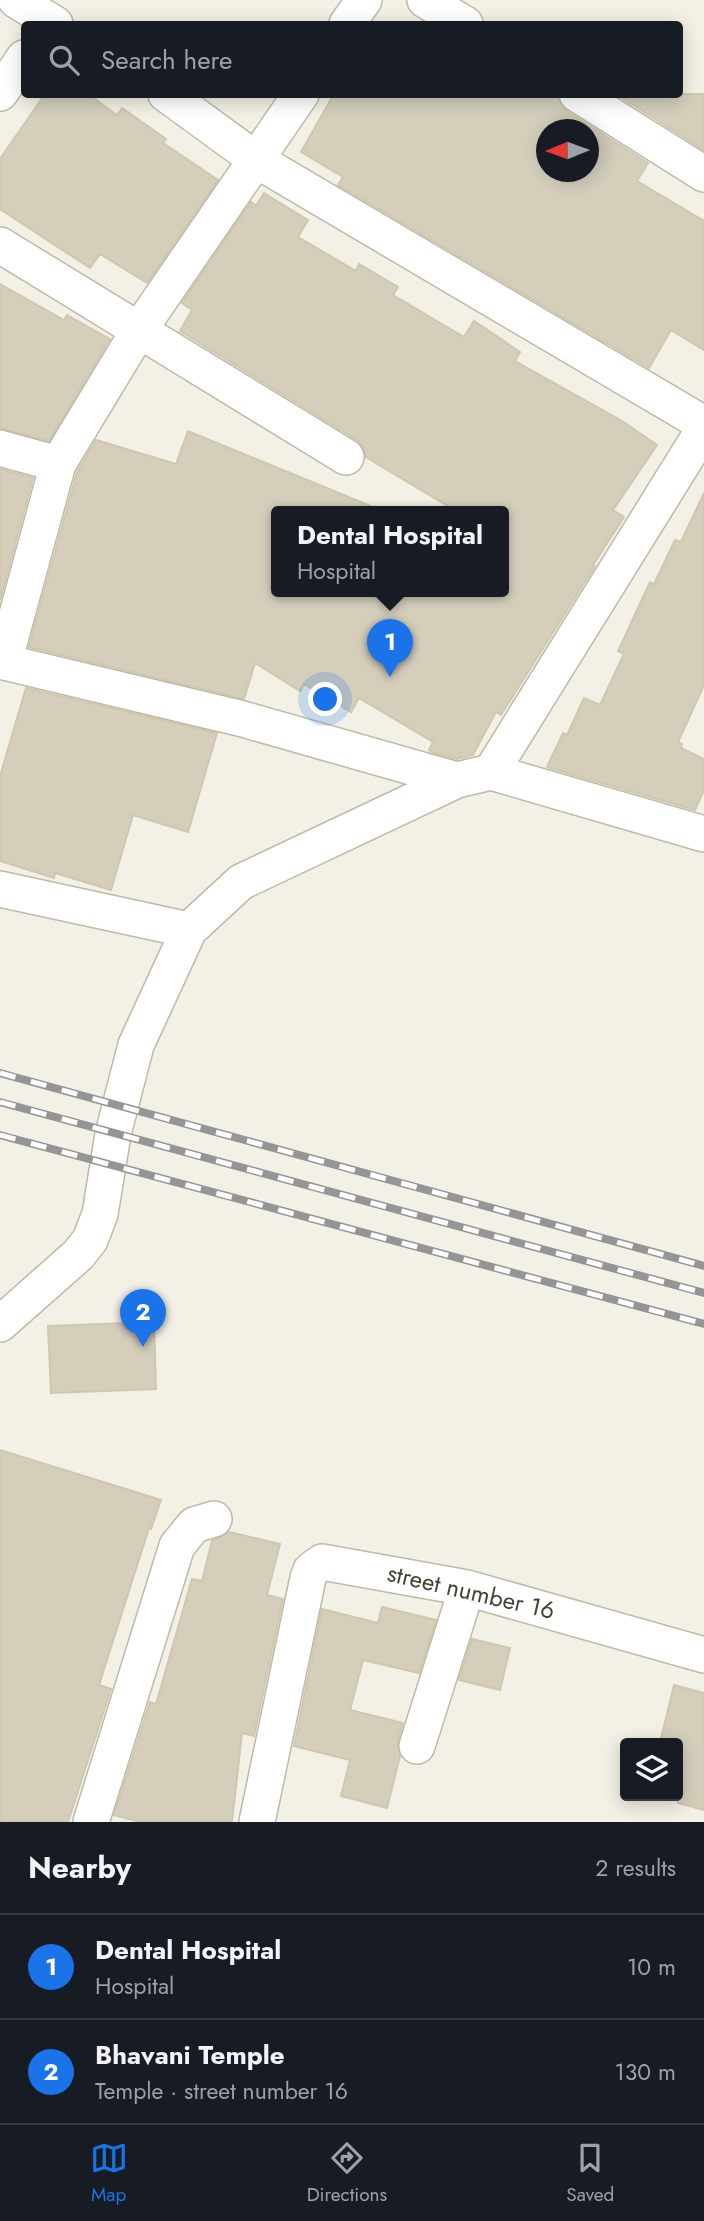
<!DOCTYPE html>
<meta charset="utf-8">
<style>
:root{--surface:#171b24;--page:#20242c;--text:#f1f3f6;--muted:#9ea1a6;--line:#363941;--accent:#1a73e8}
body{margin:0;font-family:Jost,sans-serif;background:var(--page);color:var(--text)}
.controls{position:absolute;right:21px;bottom:21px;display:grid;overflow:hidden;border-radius:7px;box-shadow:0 4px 18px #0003}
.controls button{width:63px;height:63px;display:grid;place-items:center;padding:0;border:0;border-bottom:2px solid var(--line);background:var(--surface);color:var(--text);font:35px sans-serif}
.compass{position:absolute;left:536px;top:119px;width:63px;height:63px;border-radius:50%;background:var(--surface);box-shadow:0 4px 18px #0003;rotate:269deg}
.you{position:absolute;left:326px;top:700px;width:24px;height:24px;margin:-18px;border:5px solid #fff;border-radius:50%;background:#1a73e8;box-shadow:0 0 0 10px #1a73e833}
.badge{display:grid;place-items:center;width:46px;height:46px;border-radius:50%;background:var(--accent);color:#fff;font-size:23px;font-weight:700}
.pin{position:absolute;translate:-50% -58px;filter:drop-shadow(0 2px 4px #0008)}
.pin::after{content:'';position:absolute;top:37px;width:24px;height:21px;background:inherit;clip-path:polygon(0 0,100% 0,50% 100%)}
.popup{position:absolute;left:271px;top:506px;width:238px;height:91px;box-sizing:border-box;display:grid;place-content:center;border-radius:7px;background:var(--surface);filter:drop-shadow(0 2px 5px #0005);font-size:23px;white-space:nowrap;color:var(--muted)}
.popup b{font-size:26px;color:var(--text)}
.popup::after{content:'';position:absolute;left:50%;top:100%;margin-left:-14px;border:14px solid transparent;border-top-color:var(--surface)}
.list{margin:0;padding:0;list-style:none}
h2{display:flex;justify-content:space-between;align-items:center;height:91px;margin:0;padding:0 28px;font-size:30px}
h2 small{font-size:23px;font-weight:400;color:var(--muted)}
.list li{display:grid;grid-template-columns:46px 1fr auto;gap:21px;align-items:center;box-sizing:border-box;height:105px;padding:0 28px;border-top:2px solid var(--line)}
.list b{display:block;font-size:26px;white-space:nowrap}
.list p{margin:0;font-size:23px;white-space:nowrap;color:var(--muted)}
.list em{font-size:23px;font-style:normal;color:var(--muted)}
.icon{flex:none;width:38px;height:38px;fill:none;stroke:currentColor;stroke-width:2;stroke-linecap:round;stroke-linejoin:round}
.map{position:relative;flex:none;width:704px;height:1822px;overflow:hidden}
.search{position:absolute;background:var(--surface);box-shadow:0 4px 18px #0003;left:21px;right:21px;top:21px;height:77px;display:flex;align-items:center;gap:18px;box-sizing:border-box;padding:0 24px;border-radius:7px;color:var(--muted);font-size:26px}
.sheet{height:301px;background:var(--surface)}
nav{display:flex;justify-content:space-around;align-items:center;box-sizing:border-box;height:98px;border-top:2px solid var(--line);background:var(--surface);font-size:19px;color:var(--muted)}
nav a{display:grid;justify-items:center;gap:4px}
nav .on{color:var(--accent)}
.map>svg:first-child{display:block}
.building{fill:#d4cebb;stroke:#cfc7ae;stroke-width:2;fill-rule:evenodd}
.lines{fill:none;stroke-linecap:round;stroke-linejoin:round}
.minor-casing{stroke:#bebaa8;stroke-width:38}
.minor{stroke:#fff;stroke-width:35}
.rail-casing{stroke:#959595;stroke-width:8}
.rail{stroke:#fff;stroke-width:5;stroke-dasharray:16;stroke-linecap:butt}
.labels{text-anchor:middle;stroke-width:7;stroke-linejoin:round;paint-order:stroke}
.street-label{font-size:24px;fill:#454135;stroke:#fff}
</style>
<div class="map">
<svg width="704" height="1822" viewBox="0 0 704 1822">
<rect width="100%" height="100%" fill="#f3f1e5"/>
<!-- building -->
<path class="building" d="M45,94H88L117,115L122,108L166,139L163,143L218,180L147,283L100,254L90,268L0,209V159Z
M334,94H557L566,111L648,163L637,181L704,221V350L671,330L649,368L338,185L343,177L301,152ZM547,130H589V172H547Z
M616,94H704V150Z
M264,193L308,220L298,237L356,271L359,264L398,287L393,295L464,337L474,321L520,352L515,361L622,421L657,445L613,510L624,517L593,565L595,566L501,715L496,712L473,755L457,759L434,753L429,750L433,742L359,698L351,712L304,684L300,691L255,663L244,699L29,647L77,472L96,440L176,464L188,431L380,510L276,511V591H504V511H456L366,457L363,447L357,440L180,331L192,310L182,303L251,202L256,206Z
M0,284L64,320L67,315L110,339L49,441L0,428Z
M0,469L33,478L0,600Z
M704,493V685L678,742L682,744L681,748L704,759V790L695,810L547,767L563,733L567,735L584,698L600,705L624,654L618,651L650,582L654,584L675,540L681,542Z
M26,688L217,733L188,832L133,815L111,890L55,873L54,878L0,861V776Z
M154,1322L156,1389L51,1393L48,1326Z
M0,1450L161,1500L151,1529L149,1528L99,1685L111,1689L68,1822H0Z
M229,1532L280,1544L267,1595L283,1599L254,1736L242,1733L232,1822H140L114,1815L150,1702L156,1704L192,1579L202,1581L212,1541Z
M382,1607L436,1620L419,1673L363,1660L350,1710L403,1723L398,1741L400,1756L387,1808L341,1796L350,1760L294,1746L322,1609L378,1623Z
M472,1639L510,1648L500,1690L459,1680Z
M674,1685L704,1693V1810L678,1803V1743H660Z"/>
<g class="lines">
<!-- minor casing -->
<g class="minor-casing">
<path id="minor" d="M16,0L55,24
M425,0L465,24
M347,24L364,0
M0,93L24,58
M166,94L258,161L704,424
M577,94L704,174
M0,245L346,457
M0,448L58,464
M0,661L243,719L457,780
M4,662L58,464L139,330L301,94
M491,772L704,834
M0,889L189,930
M0,1324L78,1255L90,1240L100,1214L113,1134L136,1045L189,930L241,882L457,780L491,772L704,429
M417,1746L467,1588
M91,1822L177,1546L194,1525L214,1519
M257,1822L308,1578L311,1570L322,1562L467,1588L704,1655"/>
</g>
<!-- minor -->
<use href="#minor" class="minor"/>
<!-- rail casing -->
<g class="rail-casing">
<path id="rail" d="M0,1073L704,1266
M0,1102L704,1293
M0,1135L704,1324"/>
</g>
<!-- rail -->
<use href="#rail" class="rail"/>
</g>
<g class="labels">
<!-- street labels -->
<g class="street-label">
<text transform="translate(471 1592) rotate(13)" y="8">street number 16</text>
</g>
</g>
</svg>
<div class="controls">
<button><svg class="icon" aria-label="layers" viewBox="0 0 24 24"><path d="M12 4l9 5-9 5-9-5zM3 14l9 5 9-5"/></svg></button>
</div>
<svg class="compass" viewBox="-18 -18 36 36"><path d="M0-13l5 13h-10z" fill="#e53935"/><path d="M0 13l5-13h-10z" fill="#9ea1a6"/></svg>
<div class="you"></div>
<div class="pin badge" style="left:390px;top:677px">1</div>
<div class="popup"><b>Dental Hospital</b>Hospital</div>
<div class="pin badge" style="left:143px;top:1347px">2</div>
<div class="search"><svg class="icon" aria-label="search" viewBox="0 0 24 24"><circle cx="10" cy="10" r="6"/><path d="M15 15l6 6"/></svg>Search here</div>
</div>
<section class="sheet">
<h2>Nearby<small>2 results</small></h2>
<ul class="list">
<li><span class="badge">1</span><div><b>Dental Hospital</b><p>Hospital</p></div><em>10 m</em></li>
<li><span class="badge">2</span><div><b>Bhavani Temple</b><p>Temple · street number 16</p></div><em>130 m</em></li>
</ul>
</section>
<nav>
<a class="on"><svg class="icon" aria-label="map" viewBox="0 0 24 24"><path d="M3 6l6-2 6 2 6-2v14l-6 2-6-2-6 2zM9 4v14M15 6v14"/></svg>Map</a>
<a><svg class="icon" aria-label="directions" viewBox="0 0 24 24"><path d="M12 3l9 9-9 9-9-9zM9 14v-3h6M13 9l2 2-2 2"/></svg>Directions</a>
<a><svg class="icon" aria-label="saved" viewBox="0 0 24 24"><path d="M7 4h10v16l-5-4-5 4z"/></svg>Saved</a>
</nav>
